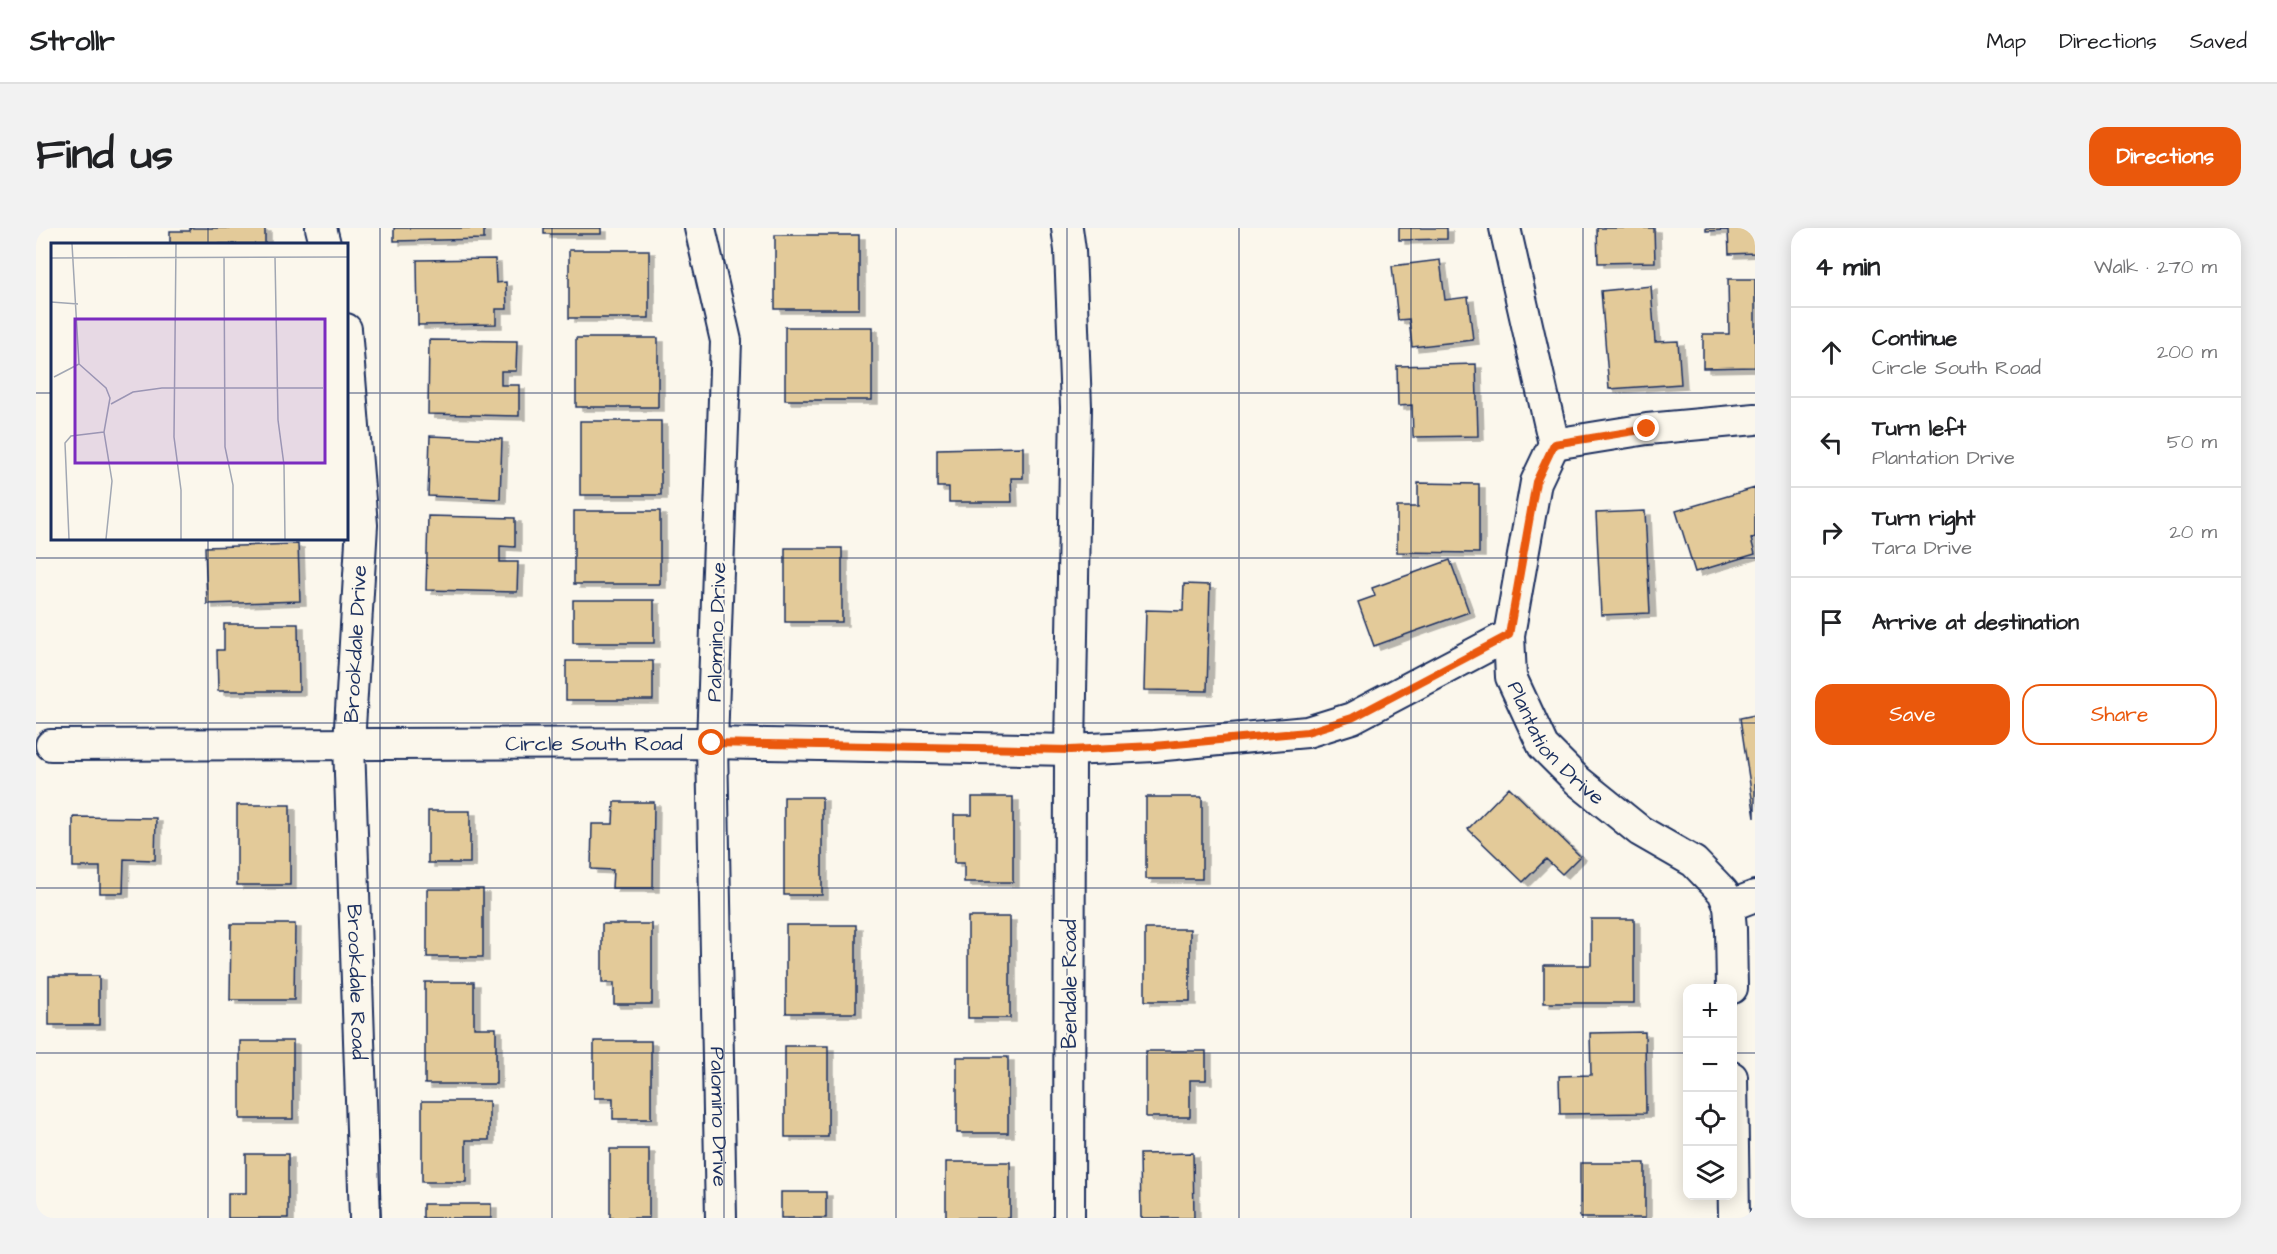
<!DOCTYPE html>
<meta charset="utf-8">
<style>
:root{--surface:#fff;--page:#f2f2f2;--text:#202124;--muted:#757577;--line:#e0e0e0;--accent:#ea580c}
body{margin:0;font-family:"Architects Daughter",sans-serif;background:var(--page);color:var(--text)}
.controls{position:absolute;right:18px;bottom:18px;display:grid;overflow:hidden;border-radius:12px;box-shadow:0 3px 15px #0003}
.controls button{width:54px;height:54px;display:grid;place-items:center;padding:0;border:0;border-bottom:2px solid var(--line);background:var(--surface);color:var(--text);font:30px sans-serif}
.stop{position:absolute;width:18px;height:18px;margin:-14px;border:4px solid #ea580c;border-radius:50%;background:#fff}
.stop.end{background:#ea580c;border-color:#fff;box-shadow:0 2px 6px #0008}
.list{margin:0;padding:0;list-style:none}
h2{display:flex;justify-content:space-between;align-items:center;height:78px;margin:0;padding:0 24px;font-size:26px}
h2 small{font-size:20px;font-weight:400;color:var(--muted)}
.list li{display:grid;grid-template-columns:39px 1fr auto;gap:18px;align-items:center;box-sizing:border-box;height:90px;padding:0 24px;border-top:2px solid var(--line)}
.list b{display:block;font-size:22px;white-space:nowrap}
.list p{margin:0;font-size:20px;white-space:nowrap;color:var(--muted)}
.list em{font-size:20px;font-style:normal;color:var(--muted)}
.actions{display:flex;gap:12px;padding:18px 24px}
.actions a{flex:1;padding:14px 0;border:2px solid var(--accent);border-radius:18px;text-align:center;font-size:21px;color:var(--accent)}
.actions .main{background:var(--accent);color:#fff}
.icon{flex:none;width:33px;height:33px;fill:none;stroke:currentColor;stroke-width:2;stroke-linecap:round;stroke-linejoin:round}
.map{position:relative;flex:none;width:1719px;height:990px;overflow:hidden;border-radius:18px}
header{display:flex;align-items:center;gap:36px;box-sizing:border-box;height:84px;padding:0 30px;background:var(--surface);border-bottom:2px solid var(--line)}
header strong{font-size:28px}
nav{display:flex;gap:33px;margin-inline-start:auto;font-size:21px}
.intro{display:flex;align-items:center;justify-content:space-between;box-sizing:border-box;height:144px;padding:0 36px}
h1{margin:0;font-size:42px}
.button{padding:15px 27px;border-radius:18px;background:var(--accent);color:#fff;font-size:21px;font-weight:700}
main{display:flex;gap:36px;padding:0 36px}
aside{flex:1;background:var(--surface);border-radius:18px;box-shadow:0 3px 15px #0003}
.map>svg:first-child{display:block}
.building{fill:#e3ca99;stroke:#1b2f5e;stroke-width:1.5;filter:url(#shadow)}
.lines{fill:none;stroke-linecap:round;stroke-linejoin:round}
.minor-casing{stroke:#1b2f5e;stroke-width:34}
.minor{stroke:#fbf7ec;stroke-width:30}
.route{stroke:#ea580c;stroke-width:8}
.grid{fill:none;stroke:#1b2f5e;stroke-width:1.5;stroke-opacity:0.55}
.labels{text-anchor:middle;stroke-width:4.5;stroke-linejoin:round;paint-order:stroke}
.street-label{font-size:21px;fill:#1b2f5e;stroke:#fbf7ec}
.inset-road{fill:none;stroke:#a1a7b3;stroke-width:1.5}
.view{fill:#7b2cbf;fill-opacity:0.15;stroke:#7b2cbf;stroke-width:3}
.inset-edge{fill:none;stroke:#1b2f5e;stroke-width:3}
</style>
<header>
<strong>Strollr</strong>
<nav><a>Map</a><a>Directions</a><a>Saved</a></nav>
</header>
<div class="intro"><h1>Find us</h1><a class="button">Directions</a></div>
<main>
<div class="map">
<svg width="1719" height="990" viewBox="0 0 1719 990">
<defs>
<filter id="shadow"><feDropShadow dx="6" dy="4" stdDeviation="0" flood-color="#0004"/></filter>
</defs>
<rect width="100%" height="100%" fill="#fbf7ec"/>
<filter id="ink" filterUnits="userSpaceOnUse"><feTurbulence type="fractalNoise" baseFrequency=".0167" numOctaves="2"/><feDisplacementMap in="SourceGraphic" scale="12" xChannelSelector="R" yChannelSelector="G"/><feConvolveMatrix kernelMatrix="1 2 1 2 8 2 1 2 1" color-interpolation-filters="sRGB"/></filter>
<g filter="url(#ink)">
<!-- building -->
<path class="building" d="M154,0H229V16H134V3H154Z
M358,0H448V11L358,13Z
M508,0H565V6H508Z
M1363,0H1411V11L1363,12Z
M1561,0H1618L1619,34L1562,35Z
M1670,0H1719V25L1693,26L1692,2L1670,3Z
M739,7H823V81H739Z
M533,22H613V90H533Z
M459,31L460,55L470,54L471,81H460V96L382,97L381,32Z
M1404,32L1409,72L1432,69L1437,112L1376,119L1373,91L1362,92L1356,38Z
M1692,51H1719V139L1667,140V106H1693Z
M1615,58L1619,114L1642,113L1645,156L1573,161L1565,63Z
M749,99H836V172H749Z
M540,110H622V179H540Z
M393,112L481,113L480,143H465V157H483V188L392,186Z
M1440,136L1442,208L1377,209L1376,177L1362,178L1361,138Z
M544,193H625V267H544Z
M394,208L466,211L464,271L392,268Z
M987,219V250H975L976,274H913V259H901V221Z
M1382,255L1443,256V325L1361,324V279H1382Z
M1719,260V309L1715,311L1719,326L1659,344L1640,283Z
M538,283H624V356H538Z
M1609,283L1614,385L1565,387L1560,285Z
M392,288L479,290V319L464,318V334H482L481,364L390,362Z
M262,316L264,373L171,376L169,319Z
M749,320H806V394H749Z
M1414,332L1433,384L1338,418L1322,374L1339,368L1336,360Z
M1148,356L1174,357L1171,463L1108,462L1110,382L1147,383Z
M537,372H618V415H537Z
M188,396H262L263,463H182L181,422H188Z
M530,433H617V472H530Z
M1719,487V590L1704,490Z
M1473,559L1544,628L1526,646L1510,631L1487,654L1432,601Z
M748,569H786V667H748Z
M936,569H977V654H928V635H918V587H936Z
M1110,569H1166V651H1110Z
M578,574H618L617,660H576L577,642L555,641L556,596H577Z
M201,577H254V657H201Z
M392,583H434V635H392Z
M37,589L120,590L119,632L88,631L87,665H64V639H37Z
M391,661H447V729H391Z
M932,689H974V790H932Z
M1555,691H1598V775H1508V737H1555Z
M195,696H259L258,772H194Z
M566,696H616V776H578V755H566Z
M750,697H820V785H750Z
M1109,701H1154V773H1109Z
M13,748H63V797H13Z
M389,754H438V800H460V856H389Z
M1609,804L1610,885L1524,886L1523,848L1555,847L1554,805Z
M204,813H257V891H204Z
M558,813H615V891H577V870H558Z
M749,818H792V909H749Z
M1110,823H1170V852H1154V889H1110Z
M921,829H972V905H921Z
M386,873H453V912H430V954H386Z
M574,921H613V990H574Z
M1157,925L1158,990H1105L1104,926Z
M210,926H252V990H192V965H210Z
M910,934H974V990H910Z
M1544,935H1609V990H1544Z
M745,964H790V990H745Z
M387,976H455V990H387Z"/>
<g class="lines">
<!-- minor casing -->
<g class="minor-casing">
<g id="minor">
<path d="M285,0L289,16"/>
<path id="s1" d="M664,0L690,113L676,515L685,990"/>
<path d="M1031,0L1034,22L1040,179L1034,522L1033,990"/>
<path id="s2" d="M1469,0L1518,216L1500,254L1473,407L1475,449L1507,518L1542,553L1604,603L1658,634L1687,664L1693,678L1695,701L1696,760"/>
<path id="s3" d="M310,101L326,297L313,516L329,990"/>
<path d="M1518,216L1611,201L1719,191"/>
<path id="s4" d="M15,517L676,515L1034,522L1118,518L1271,504L1316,490L1473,407"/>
<path d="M1693,678L1719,668"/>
<path d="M1696,849L1698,990"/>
</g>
</g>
<!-- minor -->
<use href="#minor" class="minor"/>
</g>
</g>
<g class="lines" filter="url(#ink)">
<!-- route -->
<path class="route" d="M676,515L1034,522L1118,518L1271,504L1316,490L1473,407L1500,254L1518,216L1611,201"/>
</g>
<!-- grid -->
<path class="grid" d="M172,0V16M344,0V990M516,0V990M688,0V990M860,0V990M1031,0V990M1203,0V990M1375,0V990M1547,0V990M0,165H16M310,165H1719M172,310V990M0,330H1719M0,495H1719M0,660H1719M0,825H1652M1696,825H1719"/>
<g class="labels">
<!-- street labels -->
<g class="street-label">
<text transform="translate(680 404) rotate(-88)" y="7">Palomino Drive</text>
<text transform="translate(319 416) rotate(-87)" y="7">Brookdale Drive</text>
<text dy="7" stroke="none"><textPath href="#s2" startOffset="542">Plantation Drive</textPath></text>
<text dy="7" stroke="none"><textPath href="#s4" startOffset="543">Circle South Road</textPath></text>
<text dy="7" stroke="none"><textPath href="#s3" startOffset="654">Brookdale Road</textPath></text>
<text transform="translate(1033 756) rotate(-90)" y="7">Bendale Road</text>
<text dy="7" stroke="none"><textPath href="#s1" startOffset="892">Palomino Drive</textPath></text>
</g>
</g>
<!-- overview -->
<g transform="translate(15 15)">
<rect width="297" height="297" fill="#fbf7ec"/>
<path class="inset-road" d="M21,1L28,121L55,145L59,155L53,189L61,238L55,296M125,1L123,194L130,247V296M173,14L174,204L182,242V296M224,14L227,177L233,222L234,296M0,15L297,14M0,59L27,61M3,134L28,121M60,161L82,149L111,145H272M18,296L14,200L20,193L53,189"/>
<path class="view" d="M24,76H274V220H24Z"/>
<rect width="297" height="297" class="inset-edge"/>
</g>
</svg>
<div class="controls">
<button>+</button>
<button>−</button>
<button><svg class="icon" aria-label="locate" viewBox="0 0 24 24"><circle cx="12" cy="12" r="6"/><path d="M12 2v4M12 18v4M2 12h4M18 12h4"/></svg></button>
<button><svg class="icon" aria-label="layers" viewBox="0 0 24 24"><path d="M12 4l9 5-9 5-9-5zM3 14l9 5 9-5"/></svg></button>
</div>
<div class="stop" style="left:676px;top:515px"></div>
<div class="stop end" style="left:1611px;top:201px"></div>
</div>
<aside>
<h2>4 min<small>Walk · 270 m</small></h2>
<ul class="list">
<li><svg class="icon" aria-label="ahead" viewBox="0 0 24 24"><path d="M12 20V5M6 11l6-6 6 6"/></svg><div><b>Continue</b><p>Circle South Road</p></div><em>200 m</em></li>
<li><svg class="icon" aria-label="left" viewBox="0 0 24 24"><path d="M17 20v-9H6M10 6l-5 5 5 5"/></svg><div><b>Turn left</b><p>Plantation Drive</p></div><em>50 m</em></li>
<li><svg class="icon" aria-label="right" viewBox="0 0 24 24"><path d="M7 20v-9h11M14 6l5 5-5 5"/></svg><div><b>Turn right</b><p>Tara Drive</p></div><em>20 m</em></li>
<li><svg class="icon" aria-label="arrive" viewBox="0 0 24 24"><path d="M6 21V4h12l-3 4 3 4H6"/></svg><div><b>Arrive at destination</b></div></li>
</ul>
<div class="actions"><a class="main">Save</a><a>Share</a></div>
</aside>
</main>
